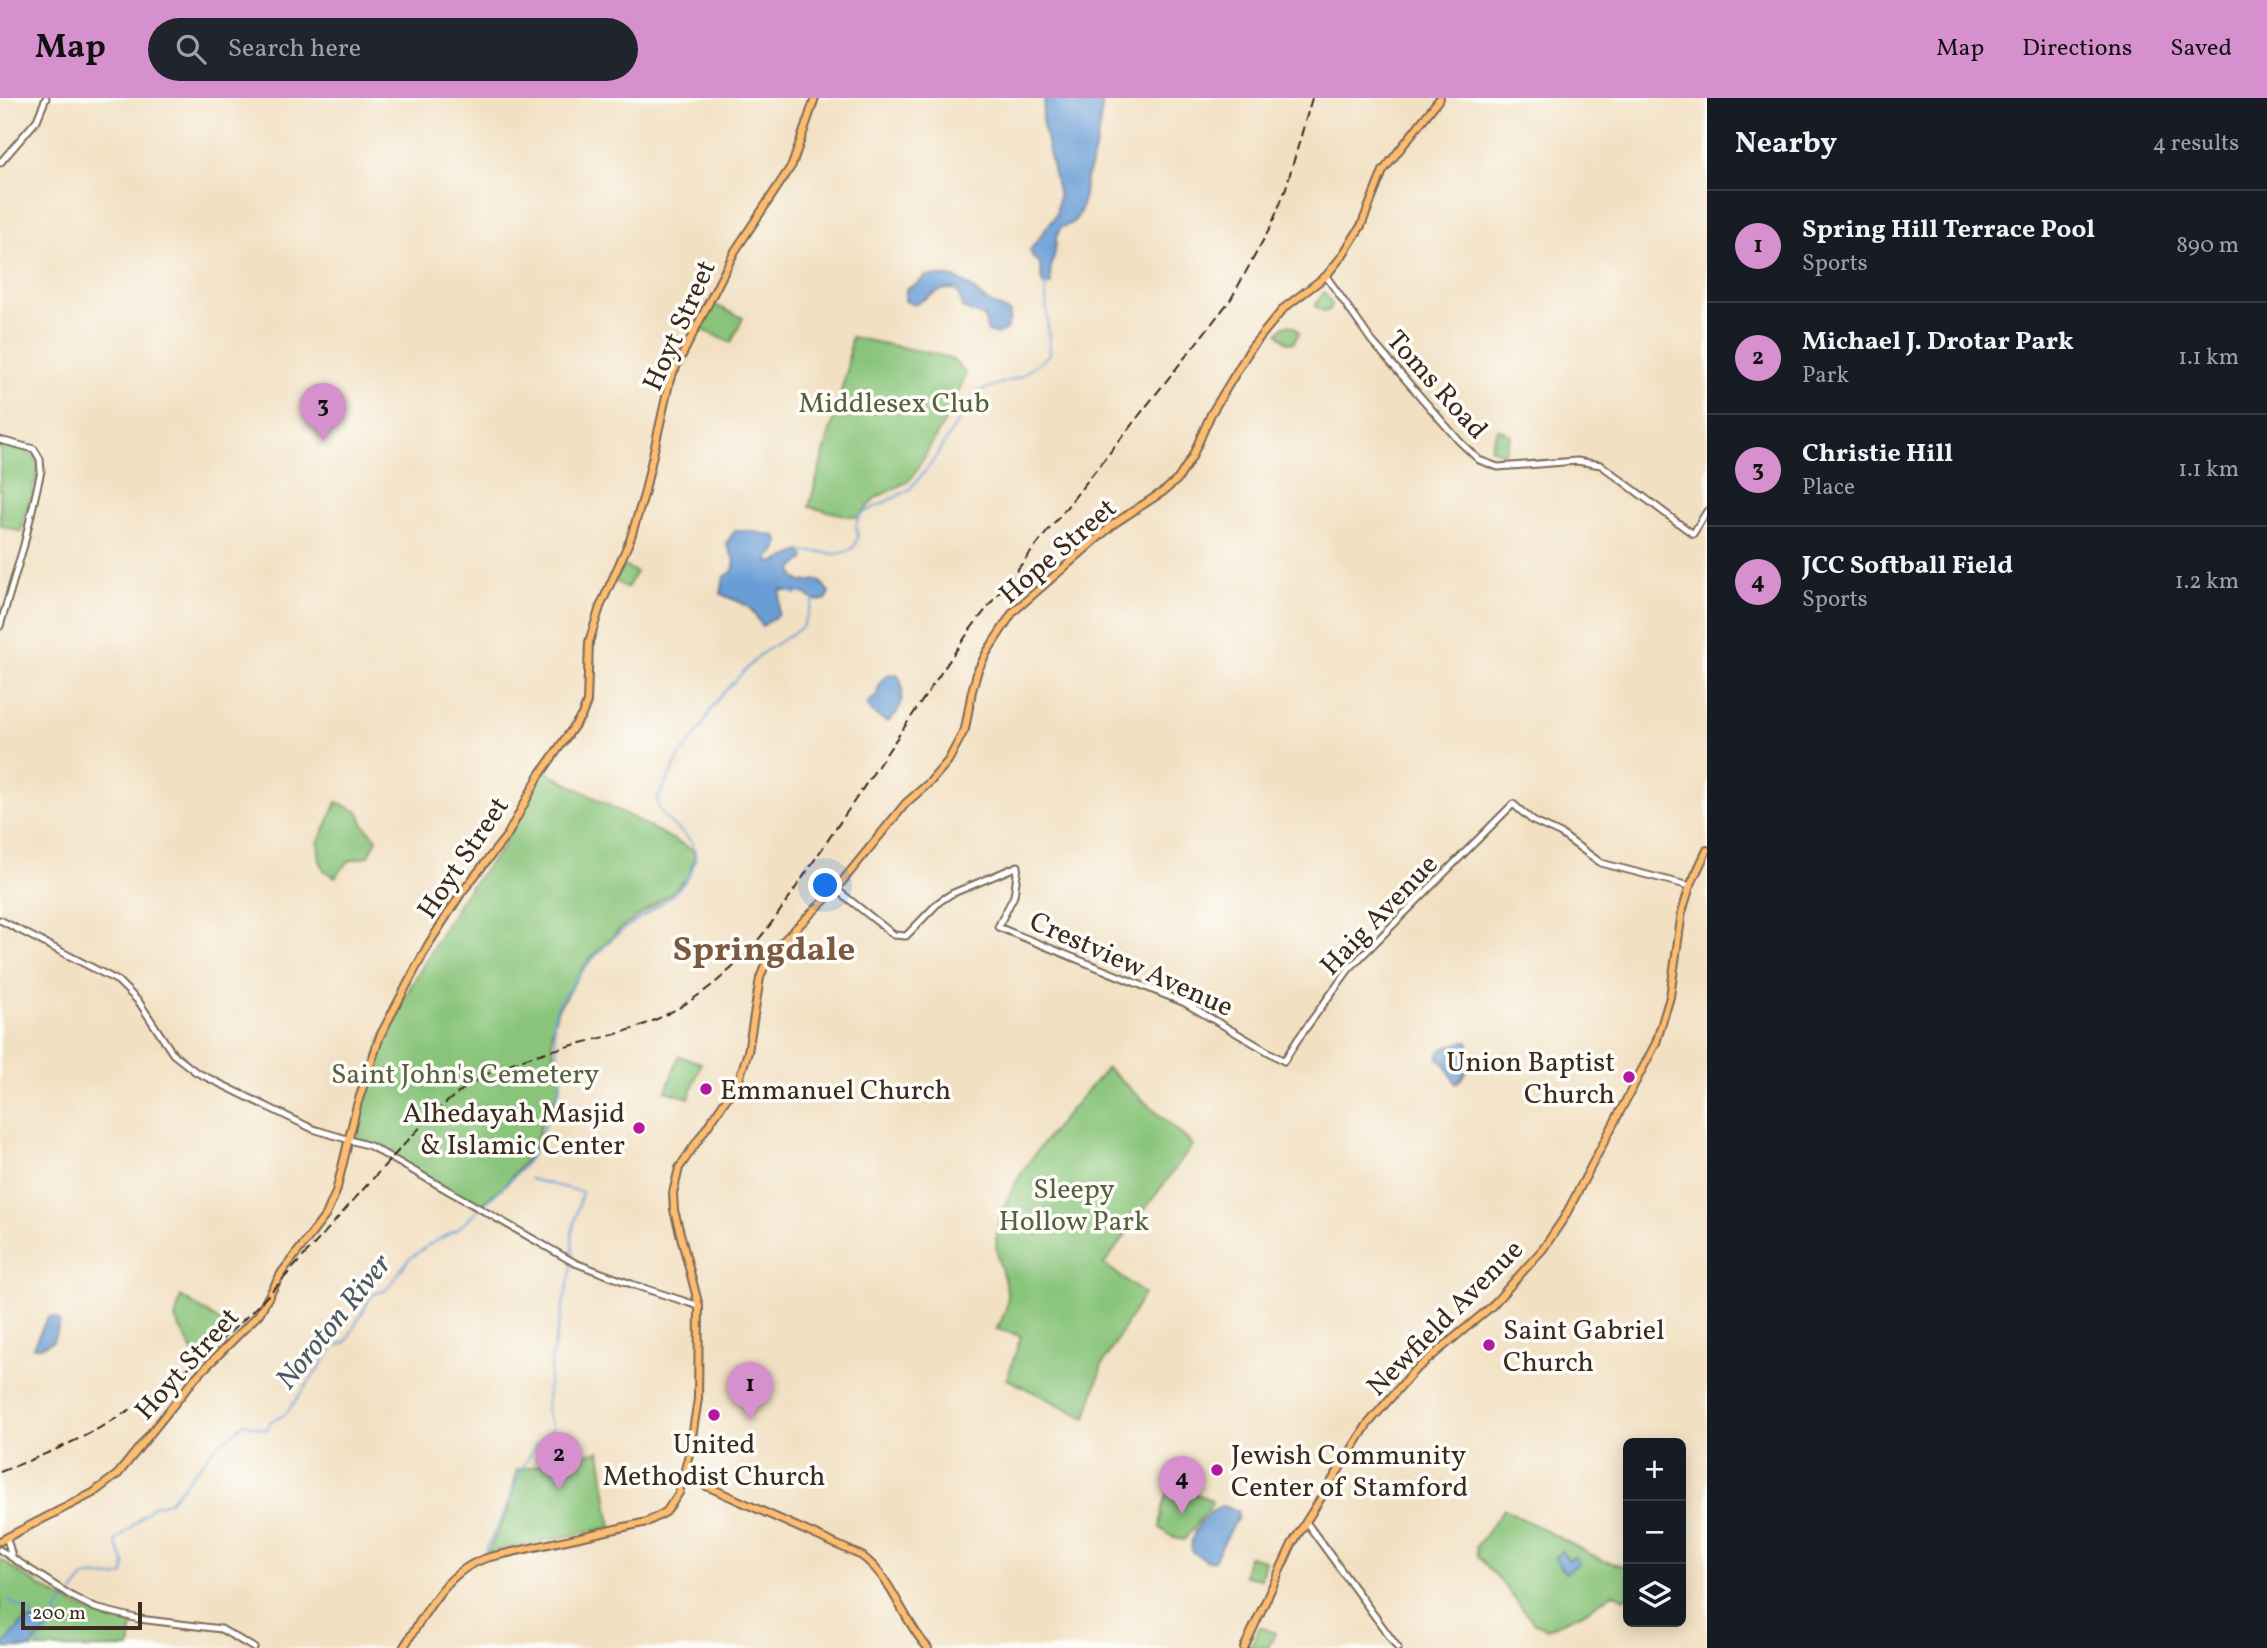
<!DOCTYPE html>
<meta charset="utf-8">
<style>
:root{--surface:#171b24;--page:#20242c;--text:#f1f3f6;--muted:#9ea1a6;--line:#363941;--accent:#d690ce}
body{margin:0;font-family:Vollkorn,serif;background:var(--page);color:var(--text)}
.controls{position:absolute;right:21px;bottom:21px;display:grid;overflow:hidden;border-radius:10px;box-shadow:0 4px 18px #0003}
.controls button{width:63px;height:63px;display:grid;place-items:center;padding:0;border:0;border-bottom:2px solid var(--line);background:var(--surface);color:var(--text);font:35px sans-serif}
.scale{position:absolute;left:21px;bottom:18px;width:121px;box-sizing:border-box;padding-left:7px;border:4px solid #3b2a1e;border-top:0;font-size:19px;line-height:24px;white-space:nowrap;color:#3b2a1e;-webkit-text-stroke:5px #fdfcf7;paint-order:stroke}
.you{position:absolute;left:826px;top:788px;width:24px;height:24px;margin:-18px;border:5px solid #fff;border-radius:50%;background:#1a73e8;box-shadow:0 0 0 10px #1a73e833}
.badge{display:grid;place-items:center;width:46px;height:46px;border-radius:50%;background:var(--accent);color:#111;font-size:23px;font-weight:700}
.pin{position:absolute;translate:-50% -58px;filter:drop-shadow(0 2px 4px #0008)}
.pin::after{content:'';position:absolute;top:37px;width:24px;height:21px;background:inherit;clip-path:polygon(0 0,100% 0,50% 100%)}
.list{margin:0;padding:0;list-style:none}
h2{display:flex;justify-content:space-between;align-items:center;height:91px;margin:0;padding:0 28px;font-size:30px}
h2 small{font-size:23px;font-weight:400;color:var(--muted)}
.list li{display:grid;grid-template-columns:46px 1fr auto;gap:21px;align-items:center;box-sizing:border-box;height:112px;padding:0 28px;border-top:2px solid var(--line)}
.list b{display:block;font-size:26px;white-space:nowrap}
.list p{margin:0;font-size:23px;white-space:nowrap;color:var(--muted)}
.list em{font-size:23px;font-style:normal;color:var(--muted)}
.icon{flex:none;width:38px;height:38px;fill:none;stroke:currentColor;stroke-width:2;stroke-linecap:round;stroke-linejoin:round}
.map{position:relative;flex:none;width:1707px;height:1550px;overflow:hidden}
header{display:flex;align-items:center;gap:42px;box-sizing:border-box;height:98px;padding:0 35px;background:var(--accent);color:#111}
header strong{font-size:33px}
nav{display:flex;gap:38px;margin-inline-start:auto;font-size:24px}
.search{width:490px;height:63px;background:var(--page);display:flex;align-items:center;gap:18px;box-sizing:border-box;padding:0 24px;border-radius:38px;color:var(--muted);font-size:26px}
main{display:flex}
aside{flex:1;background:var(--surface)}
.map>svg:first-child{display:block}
.green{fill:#88c479;stroke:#62774c;stroke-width:2}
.water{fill:#699dd5;stroke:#52647a;stroke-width:2}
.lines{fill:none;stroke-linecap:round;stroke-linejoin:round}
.stream{stroke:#699dd5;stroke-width:2}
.minor-casing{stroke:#7b6a57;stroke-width:9}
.major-casing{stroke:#7b6a57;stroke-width:10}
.minor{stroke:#fff;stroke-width:5}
.major{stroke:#febc70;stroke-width:6}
.rail{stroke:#3b2a1e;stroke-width:2;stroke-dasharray:10 5;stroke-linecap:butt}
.poi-dot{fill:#b5179e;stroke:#fdfcf7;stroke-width:2.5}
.labels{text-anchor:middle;stroke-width:7;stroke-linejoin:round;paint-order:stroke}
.street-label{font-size:28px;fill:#3b2a1e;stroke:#fdfcf7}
.park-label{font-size:28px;fill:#56603e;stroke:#fdfcf7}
.poi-label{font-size:28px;fill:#3b2a1e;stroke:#fdfcf7;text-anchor:start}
.water-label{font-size:30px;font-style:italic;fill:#4d5867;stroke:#fdfcf7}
.district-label{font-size:35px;font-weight:bold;fill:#7b5a42;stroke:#fdfcf7}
</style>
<header>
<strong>Map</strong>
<div class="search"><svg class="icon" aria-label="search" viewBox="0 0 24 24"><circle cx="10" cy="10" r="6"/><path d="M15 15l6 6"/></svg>Search here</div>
<nav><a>Map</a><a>Directions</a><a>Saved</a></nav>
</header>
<main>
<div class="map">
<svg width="1707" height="1550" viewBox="0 0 1707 1550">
<rect width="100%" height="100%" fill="#fdfcf7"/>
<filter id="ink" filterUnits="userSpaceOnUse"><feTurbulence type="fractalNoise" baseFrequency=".0143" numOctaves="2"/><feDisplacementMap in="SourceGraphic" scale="14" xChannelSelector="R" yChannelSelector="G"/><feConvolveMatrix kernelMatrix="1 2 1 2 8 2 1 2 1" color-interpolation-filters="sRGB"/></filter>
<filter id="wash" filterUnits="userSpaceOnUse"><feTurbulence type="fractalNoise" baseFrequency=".00686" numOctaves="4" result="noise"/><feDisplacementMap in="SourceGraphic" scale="28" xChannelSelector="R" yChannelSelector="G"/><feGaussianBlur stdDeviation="1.57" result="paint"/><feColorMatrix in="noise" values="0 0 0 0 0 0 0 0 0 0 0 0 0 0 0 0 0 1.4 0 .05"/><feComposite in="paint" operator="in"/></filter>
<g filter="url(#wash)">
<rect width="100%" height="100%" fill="#f2e0c2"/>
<!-- green -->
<path class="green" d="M1324,194L1332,206L1330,211L1325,214L1315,208Z
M713,206L743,220L731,245L701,231Z
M1289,227L1295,229L1299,235L1294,244L1288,245L1278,235L1284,228Z
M851,239L939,257L953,262L966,276L948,317L914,377L907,384L875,400L858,420L809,409L847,272Z
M1498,331L1511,337L1504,356L1490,350Z
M0,344L24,350L37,363L38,375L21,434L0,427Z
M624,468L636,474L627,490L615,483Z
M544,673L693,752L695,756L689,778L671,795L620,831L588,863L569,893L557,913L552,934V947L561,982L558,996L544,1017L533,1053L505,1087L478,1109L365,1043L353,1040L382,939L461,801L501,751L532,691Z
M337,704L359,714L364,727L377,741L369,758L349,763L335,779L324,772L320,762L318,745Z
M679,958L701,965L689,1000L666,993Z
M1107,970L1193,1047L1104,1166L1144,1196L1102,1267L1086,1320L1007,1281L1021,1238L996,1231C1024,1193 991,1172 997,1134C1005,1078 1071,1013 1107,970Z
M181,1198L230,1230L197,1261L175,1221Z
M600,1353L611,1429L487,1455L508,1413L517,1372Z
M1170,1385L1211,1402L1212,1406L1184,1442L1174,1440L1160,1430L1162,1413Z
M1504,1411L1604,1463L1628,1469V1497L1624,1501L1613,1495L1585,1514L1547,1531L1533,1524L1497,1479L1477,1458L1476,1449Z
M1248,1458L1265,1462L1261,1481L1244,1478Z
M0,1461C39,1489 85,1518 133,1525L130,1550H0Z
M1260,1529L1275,1535L1268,1550H1250Z"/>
<!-- water -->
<path class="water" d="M1045,0H1064L1066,4L1080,7L1089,0H1103C1101,20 1098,41 1093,60C1091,67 1088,74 1086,81C1083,99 1084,127 1061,129C1052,145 1058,146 1054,158C1050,171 1050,173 1051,187H1043L1040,165L1033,160L1030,152L1056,117L1059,98L1042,22Z
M926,178C951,176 964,181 981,199C987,205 1002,209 1010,215V220L1006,232L995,236L988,234L984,219L962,210C961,206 961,198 957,194C948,184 925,201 916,206L905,203L906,191L917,186Z
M735,433H750L776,438L779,444L775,454L768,460L769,464H775L801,453L805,460L792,471L795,480L802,484L819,482L829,494L827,501C819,504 812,504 807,496L781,492L778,517L762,528C747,502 746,508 721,496L724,479L733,473L735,463L726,445Z
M890,576H897C907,591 902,615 887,624L871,614L867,608L868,604L876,599L881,583Z
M1465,943L1469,945C1469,963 1471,974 1456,986L1445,966L1438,961V956L1444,950Z
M50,1219H55L60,1224L53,1243L41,1249H33L46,1222Z
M1222,1408L1237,1412L1238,1419L1214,1462L1206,1463L1192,1453C1188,1435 1206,1414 1222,1408Z
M1562,1453L1568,1462L1575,1459L1579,1465L1565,1475L1554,1459Z
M25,1522H31L45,1529L46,1532L30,1550H1Z"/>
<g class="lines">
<!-- stream -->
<path class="stream" d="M802,455C823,449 834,464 854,449L858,439L856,426L861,416L909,392L931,366L977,294L1020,279L1050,256L1045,186
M789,493L795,496L804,494
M530,1081L582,1094L572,1135L573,1159
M481,1109C500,1091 523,1074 535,1051C541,1040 544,1027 549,1016C553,1007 559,996 561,986C564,965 546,928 558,907C572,884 592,861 612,841C637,818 689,797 695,762C700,734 658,729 657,702L681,656L700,632L711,611L721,597L761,556L802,529L814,502
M485,1457L486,1450C493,1437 501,1424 506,1411C518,1379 526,1353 553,1330L546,1312L552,1257L572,1168
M73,1496C76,1492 79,1485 83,1481C95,1472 112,1484 124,1476L125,1466L115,1443L123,1437L153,1408L169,1404L220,1344L228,1340L244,1325L267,1332L270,1324L286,1316L334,1249L346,1244L372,1197L386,1192L409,1161L427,1148L458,1131L477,1113
M9,1503L32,1515V1521
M36,1550L56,1524V1514L68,1500"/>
</g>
</g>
<g filter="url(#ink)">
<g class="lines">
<!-- minor casing -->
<g class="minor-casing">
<path id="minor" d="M0,65L37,22L46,0
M1326,178L1371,242L1460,344L1479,362L1498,369L1577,363L1601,367L1693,436L1707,413
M0,342L34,351L40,361L41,373L24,447L0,528
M836,791L894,837L906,838L939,804L951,796L1018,768L1014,798L998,829L1185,905L1284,963L1298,941L1349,871L1513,706L1533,723L1561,736L1601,765L1690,788
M0,822L118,883L139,904L173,956L196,974L313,1031L370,1048L575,1165L634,1187L699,1208
M1306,1424L1398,1550
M7,1441L12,1458
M0,1452L73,1499L95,1510L139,1521L221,1531L254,1550"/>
</g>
<!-- major casing -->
<g class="major-casing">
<path id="major" d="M684,1378L862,1458C893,1481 902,1522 928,1550
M0,1443L93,1395L118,1376L195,1280L259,1216L282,1174L326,1117L336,1094L357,1007L380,938L428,847L462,794L508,736L539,678L582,617L587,604L589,544L600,509L630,442L644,397L670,281L735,153L792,67L815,0
M403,1550C427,1514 446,1471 490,1459L647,1424L666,1414L679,1395L690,1352L698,1301L699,1208L674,1112L673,1095L679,1070L738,984L748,954L760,880L766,864L778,848L836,791L906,705L930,684L948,663L965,631L972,593L978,572L987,554L1013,514L1115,425L1164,393L1178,381L1192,359L1211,316L1251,250L1284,210L1326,178L1342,158L1361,128L1383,73L1440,0
M1244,1550L1292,1446L1367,1327L1413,1274L1491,1209L1543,1151L1564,1120L1656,945L1670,899L1682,814L1690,788L1707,752"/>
</g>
<!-- minor -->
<use href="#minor" class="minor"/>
<!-- major -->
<use href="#major" class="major"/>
<!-- rail -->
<path class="rail" d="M0,1374C39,1359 79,1343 115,1321C181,1281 241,1229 292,1171C324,1136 355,1100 387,1065C414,1036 439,1007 472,985C515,957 567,950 616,936C685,917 737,874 778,816L972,529L1231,201L1271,128L1285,93L1312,0"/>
</g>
</g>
<!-- markers -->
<g class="poi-dot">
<circle cx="1629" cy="979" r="7"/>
<circle cx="706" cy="991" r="7"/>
<circle cx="639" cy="1030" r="7"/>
<circle cx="1489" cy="1247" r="7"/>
<circle cx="714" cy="1317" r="7"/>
<circle cx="1217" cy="1372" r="7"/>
</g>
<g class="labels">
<!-- street labels -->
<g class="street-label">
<text transform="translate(678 227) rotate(-66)" y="10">Hoyt Street</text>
<text transform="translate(1438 286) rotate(48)" y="10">Toms Road</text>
<text transform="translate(1057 452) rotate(-41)" y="10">Hope Street</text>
<text transform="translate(462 759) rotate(-56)" y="10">Hoyt Street</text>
<text transform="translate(1378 816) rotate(-46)" y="10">Haig Avenue</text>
<text transform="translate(1132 865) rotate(24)" y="10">Crestview Avenue</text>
<text transform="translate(1444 1219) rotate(-45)" y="10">Newfield Avenue</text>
<text transform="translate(186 1265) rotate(-48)" y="10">Hoyt Street</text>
</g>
<!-- park labels -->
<g class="park-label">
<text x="894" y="314">Middlesex Club</text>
<text x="465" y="985">Saint John's Cemetery</text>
<text x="1074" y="1100">Sleepy<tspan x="1074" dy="32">Hollow Park</tspan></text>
</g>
<!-- poi labels -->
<g class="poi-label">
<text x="1615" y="973" text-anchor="end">Union Baptist<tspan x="1615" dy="32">Church</tspan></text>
<text x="720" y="1001">Emmanuel Church</text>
<text x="625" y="1024" text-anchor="end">Alhedayah Masjid<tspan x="625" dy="32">&amp; Islamic Center</tspan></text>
<text x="1503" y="1241">Saint Gabriel<tspan x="1503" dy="32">Church</tspan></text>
<text x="714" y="1355" text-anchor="middle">United<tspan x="714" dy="32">Methodist Church</tspan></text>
<text x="1231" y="1366">Jewish Community<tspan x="1231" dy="32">Center of Stamford</tspan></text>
</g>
<!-- water labels -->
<g class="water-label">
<text transform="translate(333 1223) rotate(-51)" y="10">Noroton River</text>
</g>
<!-- district labels -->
<g class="district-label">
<text x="764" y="862">Springdale</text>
</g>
</g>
</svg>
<div class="controls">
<button>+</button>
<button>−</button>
<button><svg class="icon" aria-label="layers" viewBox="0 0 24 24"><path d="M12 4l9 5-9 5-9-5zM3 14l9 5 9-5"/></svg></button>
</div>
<div class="scale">200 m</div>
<div class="you"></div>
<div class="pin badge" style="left:750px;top:1322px">1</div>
<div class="pin badge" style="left:559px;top:1392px">2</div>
<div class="pin badge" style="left:323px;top:343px">3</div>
<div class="pin badge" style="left:1182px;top:1416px">4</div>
</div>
<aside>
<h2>Nearby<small>4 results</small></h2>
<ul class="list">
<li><span class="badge">1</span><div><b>Spring Hill Terrace Pool</b><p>Sports</p></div><em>890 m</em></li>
<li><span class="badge">2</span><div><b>Michael J. Drotar Park</b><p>Park</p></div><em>1.1 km</em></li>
<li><span class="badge">3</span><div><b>Christie Hill</b><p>Place</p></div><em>1.1 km</em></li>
<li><span class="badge">4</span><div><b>JCC Softball Field</b><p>Sports</p></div><em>1.2 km</em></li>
</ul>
</aside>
</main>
